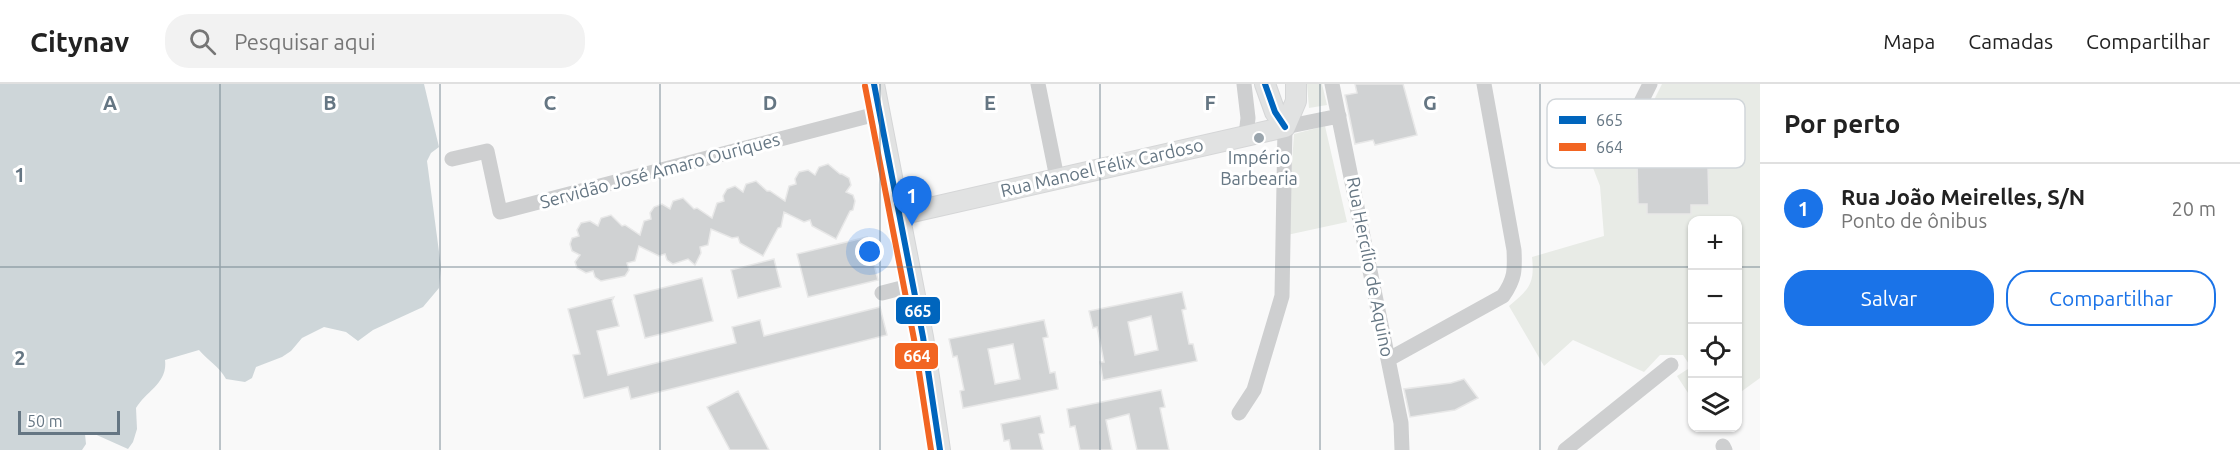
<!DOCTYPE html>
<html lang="pt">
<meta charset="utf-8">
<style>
:root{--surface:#fff;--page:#f2f2f2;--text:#222;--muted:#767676;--line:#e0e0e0;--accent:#1a73e8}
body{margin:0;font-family:Ubuntu,sans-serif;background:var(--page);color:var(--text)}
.controls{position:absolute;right:18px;bottom:18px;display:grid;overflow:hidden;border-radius:12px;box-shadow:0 2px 4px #0004}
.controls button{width:54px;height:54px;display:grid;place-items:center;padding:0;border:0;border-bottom:2px solid var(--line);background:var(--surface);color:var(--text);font:30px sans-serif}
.scale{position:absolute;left:18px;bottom:15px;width:102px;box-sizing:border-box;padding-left:6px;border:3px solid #657683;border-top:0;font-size:16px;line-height:21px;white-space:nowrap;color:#657683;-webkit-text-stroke:4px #fff;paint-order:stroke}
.you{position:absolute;left:870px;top:168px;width:21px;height:21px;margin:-15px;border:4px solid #fff;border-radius:50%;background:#1a73e8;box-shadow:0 0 0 9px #1a73e833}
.badge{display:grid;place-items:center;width:39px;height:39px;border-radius:50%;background:var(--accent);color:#fff;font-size:20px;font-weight:700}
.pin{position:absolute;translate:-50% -50px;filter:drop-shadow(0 2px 3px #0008)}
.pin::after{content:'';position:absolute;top:32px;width:21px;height:18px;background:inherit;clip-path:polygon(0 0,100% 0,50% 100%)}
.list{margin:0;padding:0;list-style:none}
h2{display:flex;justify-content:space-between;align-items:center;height:78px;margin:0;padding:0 24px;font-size:26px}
h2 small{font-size:20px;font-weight:400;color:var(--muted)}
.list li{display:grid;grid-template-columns:39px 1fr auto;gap:18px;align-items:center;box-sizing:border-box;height:90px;padding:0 24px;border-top:2px solid var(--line)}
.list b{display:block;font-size:22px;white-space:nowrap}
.list p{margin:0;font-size:20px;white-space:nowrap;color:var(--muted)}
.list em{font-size:20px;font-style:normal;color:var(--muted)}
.actions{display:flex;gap:12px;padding:18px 24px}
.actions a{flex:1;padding:14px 0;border:2px solid var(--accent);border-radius:24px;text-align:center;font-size:21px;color:var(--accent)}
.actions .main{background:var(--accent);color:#fff}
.icon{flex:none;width:33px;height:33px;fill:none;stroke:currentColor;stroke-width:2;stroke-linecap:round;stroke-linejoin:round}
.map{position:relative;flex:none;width:1760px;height:366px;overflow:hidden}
header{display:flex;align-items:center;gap:36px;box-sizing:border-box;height:84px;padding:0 30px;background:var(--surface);border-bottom:2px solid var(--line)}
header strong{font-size:28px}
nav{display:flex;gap:33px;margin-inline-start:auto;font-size:21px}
.search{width:420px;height:54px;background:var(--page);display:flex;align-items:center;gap:15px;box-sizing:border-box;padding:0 21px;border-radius:24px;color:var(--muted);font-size:22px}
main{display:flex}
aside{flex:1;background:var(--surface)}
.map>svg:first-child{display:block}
.green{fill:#e8ebe6}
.water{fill:#ced6d9}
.building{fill:#d0d2d3;stroke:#e8e8e8;stroke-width:1.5;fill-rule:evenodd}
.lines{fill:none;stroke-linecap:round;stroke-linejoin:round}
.major-casing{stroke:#d5d6d7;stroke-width:22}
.minor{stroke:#cecfd0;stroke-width:15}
.major{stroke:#e1e2e2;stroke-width:20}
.bus-1-casing{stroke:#fff;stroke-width:10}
.bus-2-casing{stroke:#fff;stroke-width:10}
.bus-1{stroke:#0065bd;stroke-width:6}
.bus-2{stroke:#f26522;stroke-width:6}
.grid{fill:none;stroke:#657683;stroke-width:1.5;stroke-opacity:0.55}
.poi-dot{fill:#99a4ac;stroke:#fff;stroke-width:2}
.labels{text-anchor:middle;stroke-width:6;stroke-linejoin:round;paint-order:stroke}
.poi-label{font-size:18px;fill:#657683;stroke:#fff}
.street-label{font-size:18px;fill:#657683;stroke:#fff}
.key{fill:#fff;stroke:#d1d6da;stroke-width:1.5}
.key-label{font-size:16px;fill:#657683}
.grid-label{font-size:20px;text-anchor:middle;font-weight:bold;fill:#657683;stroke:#fff;stroke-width:6;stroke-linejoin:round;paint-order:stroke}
.line-badge{stroke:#fff;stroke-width:2}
.badge-label{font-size:16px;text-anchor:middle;font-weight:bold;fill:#fff}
</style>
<header>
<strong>Citynav</strong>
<div class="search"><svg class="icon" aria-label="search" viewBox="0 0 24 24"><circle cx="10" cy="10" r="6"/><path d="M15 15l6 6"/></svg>Pesquisar aqui</div>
<nav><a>Mapa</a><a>Camadas</a><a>Compartilhar</a></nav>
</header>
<main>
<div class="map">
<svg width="1760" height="366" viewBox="0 0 1760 366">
<rect width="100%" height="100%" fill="#f9f9f9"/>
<!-- green -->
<path class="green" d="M1307,0H1322L1327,21L1309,24Z
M1662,0H1760V294L1738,310V136H1692V315L1677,292L1691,283L1683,271H1660L1644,288L1573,256L1544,282L1509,222C1529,205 1535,200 1532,173L1604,152L1600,102L1585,63L1636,52Z
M1325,42L1347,138L1287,151L1294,50Z"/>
<!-- water -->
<path class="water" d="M0,0H424L439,63L431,69L427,77L441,183L439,204L423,223L373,246L358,257L346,248L324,243L302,254L291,267L282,273L256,283L252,294L245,298L226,295C219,282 208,277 199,266L165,276C168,299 146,307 136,324L137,345L133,358L128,365L90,348L85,350L86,360L82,366H0Z"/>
<!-- building -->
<path class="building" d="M1355,0H1403L1417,51L1375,61L1373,56L1355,60L1345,11L1357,9Z
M1651,75H1691L1708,81L1709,121H1691V130H1647V120H1638L1637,80Z
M828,80L840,90H842L849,94L851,101L846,108L853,111L855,117L853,126L850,127L836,155L812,142L810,136L804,138L784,128L781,143L778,144L763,172L740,159L738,153L732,154L711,145L708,161L700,163L701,169L695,181L688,175L673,180L667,176L665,170L659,172L639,162L635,177L627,179L629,186L625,192L601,197L595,193L593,187L586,189L577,184L575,178L580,171L572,167L570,160L572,154L579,152L577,146L581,139L590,137L598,142L601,134L611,131L622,142L625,141L640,151L644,137L651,135L650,129L654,123L662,120L670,125L673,117L683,114L694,125L697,124L712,134L717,119L724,117L723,112L727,105L735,102L743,108L746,100L756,97L767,107H770L785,117L789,102L796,100L795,95L799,88L808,86L815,91L819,83Z
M867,153L878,196L808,213L797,170Z
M774,175L781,203L738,214L731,186Z
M702,194L713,237L645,254L634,211Z
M1182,208L1186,225L1182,226L1189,260H1193L1197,277L1103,296L1100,278H1104L1097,243L1093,244L1089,227ZM1151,232L1158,266L1135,271L1128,238Z
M614,213L612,217L619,242L597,247L608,291L736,259L732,243L760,236L764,252L880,223L887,251L631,315L628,303L584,314L573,271L580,270L568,225Z
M1044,236L1048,253L1043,254L1050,289L1055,288L1058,305L963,324L960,307L964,306L957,272L953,273L949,255ZM1013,260L1020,295L995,300L988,265Z
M1464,295L1478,314L1455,326L1410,333L1404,305L1451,299Z
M1161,306L1165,323L1160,324L1169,366H1137L1129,330L1106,336L1112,366H1080L1075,342L1070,343L1067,325Z
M738,307L769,366H730L707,323Z
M1040,332L1044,349L1039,350L1043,366H1011L1009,356L1004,357L1001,340Z"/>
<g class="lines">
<!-- major casing -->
<g class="major-casing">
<path id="major" d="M874,0L923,253L940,366
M1265,0L1275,28L1285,43
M1285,43L1296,17V0
M899,131L1285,43"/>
</g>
<!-- minor -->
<path class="minor" d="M1038,0L1057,94
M1244,0L1248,34L1246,51
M1332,0L1401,339L1402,366
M1627,46L1650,0
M452,75L487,67L500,128L880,29
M882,209L913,201
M1389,275L1503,212C1515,195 1515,186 1514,166L1484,0
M1239,329L1254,306L1282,212L1285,43L1339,32
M1723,362L1725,366
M1565,366L1671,281"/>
<!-- major -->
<use href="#major" class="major"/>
<!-- bus-1 casing -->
<g class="bus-1-casing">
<path id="bus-1" d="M874,0L923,253L940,366
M1265,0L1275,28L1285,43"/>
</g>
<!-- bus-2 casing -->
<g class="bus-2-casing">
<path id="bus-2" d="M865,2L914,255L931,366"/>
</g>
<!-- bus-1 -->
<use href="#bus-1" class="bus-1"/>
<!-- bus-2 -->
<use href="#bus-2" class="bus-2"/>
</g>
<!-- grid -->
<path class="grid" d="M220,0V366M440,0V366M660,0V366M880,0V366M1100,0V366M1320,0V366M1540,0V366M0,183H1692M1738,183H1760"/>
<!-- markers -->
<circle class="poi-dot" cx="1259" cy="54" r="6"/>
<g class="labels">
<!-- poi labels -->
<g class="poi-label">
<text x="1259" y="80">Império<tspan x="1259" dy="21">Barbearia</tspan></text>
</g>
<!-- street labels -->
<g class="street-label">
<text transform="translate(1102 84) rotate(-13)" y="6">Rua Manoel Félix Cardoso</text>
<text transform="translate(660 87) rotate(-15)" y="6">Servidão José Amaro Ouriques</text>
<text transform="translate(1370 183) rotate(79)" y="6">Rua Hercílio de Aquino</text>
</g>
</g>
<!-- legend -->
<rect x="1547" y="15" width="198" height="69" rx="9" class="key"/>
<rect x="1559" y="32" width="27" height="8" fill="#0065bd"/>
<rect x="1559" y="59" width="27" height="8" fill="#f26522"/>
<g class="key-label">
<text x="1596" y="42">665</text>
<text x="1596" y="69">664</text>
</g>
<g class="grid-label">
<text x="110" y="26">A</text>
<text x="330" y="26">B</text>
<text x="550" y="26">C</text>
<text x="770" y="26">D</text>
<text x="990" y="26">E</text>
<text x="1210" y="26">F</text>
<text x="1430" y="26">G</text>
<text x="20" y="98">1</text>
<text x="20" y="281">2</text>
</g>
<g class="line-badge">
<rect x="895" y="212" width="46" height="29" rx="6" fill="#0065bd"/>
<rect x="894" y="258" width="45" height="28" rx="6" fill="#f26522"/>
</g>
<g class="badge-label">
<text x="918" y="233">665</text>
<text x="917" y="278">664</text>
</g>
</svg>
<div class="controls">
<button>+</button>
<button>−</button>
<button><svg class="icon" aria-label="locate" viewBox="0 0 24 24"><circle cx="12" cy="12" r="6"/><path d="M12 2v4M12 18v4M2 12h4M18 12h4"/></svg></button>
<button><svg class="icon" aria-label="layers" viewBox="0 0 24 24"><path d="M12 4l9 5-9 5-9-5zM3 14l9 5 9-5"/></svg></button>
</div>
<div class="scale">50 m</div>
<div class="you"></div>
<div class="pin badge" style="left:912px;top:142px">1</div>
</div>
<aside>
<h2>Por perto<small></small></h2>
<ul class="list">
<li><span class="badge">1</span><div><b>Rua João Meirelles, S/N</b><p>Ponto de ônibus</p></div><em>20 m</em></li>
</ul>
<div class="actions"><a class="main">Salvar</a><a>Compartilhar</a></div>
</aside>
</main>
